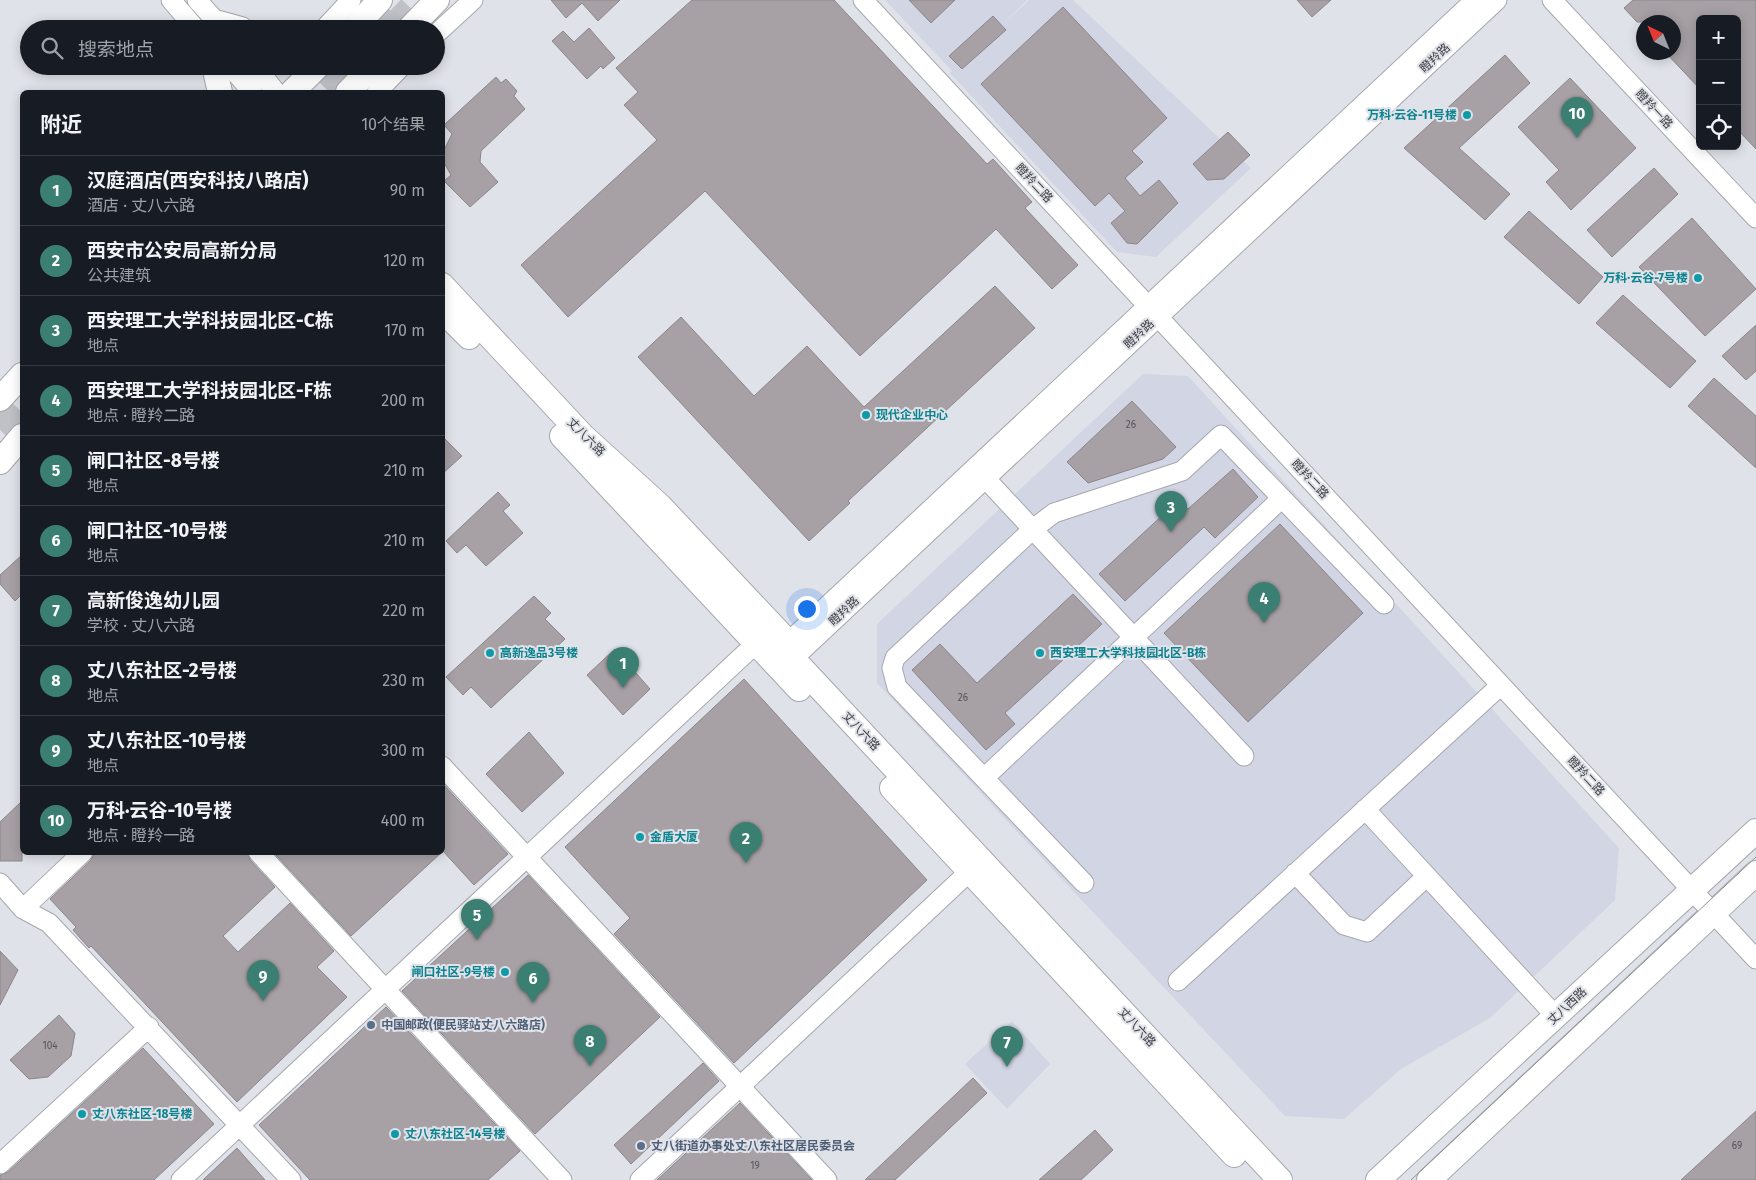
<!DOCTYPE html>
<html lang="zh">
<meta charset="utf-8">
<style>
:root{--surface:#171b24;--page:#242831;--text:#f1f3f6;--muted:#9ea1a6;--line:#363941;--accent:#3b7f73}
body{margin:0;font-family:"Fira Sans","Noto Sans SC",sans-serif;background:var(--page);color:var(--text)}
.controls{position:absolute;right:15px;top:15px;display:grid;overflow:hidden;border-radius:8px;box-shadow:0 2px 12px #0003}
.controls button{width:45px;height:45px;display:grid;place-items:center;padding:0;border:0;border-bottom:1px solid var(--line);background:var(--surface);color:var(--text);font:25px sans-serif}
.compass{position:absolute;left:1636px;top:15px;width:45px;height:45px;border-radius:50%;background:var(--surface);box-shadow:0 2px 12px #0003;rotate:317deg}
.you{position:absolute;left:806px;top:608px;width:18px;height:18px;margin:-12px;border:4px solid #fff;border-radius:50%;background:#1a73e8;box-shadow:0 0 0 8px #1a73e833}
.badge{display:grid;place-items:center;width:32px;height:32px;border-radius:50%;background:var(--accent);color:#fff;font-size:16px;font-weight:700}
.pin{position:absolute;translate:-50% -41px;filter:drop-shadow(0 1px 2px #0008)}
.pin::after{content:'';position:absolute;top:26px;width:18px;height:15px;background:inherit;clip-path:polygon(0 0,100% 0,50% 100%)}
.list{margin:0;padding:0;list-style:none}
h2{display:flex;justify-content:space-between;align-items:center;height:65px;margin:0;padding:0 20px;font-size:21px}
h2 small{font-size:16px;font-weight:400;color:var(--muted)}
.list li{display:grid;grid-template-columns:32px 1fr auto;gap:15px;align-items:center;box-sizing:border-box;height:70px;padding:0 20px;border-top:1px solid var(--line)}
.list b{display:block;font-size:19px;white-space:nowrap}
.list p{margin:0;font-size:16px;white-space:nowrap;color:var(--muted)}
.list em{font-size:16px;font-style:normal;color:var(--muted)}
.icon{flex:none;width:28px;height:28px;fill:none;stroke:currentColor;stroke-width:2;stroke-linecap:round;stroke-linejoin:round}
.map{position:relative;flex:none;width:1756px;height:1180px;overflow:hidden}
.search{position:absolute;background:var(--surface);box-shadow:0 2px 12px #0003;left:20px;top:20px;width:425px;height:55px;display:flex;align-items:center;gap:12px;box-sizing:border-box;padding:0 18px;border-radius:28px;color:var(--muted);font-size:19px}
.panel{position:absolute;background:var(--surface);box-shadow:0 2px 12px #0003;left:20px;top:90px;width:425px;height:765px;border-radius:8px}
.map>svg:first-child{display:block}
.built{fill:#d2d5e4}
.building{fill:#a7a1a6;stroke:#8c868b}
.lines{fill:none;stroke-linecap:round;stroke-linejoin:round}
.highway-tunnel{stroke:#bfc1c7;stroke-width:28;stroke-dasharray:28 14;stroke-linecap:butt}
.minor-casing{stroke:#a6a7ae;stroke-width:21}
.major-casing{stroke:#a6a7ae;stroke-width:26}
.minor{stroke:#fff;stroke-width:19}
.major{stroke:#fff;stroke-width:24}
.tram{stroke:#919297;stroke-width:1}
.culture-dot{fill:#0f9aa8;stroke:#e0e2e9;stroke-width:2}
.service-dot{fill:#5c6f8a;stroke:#e0e2e9;stroke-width:2}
.labels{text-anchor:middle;stroke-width:4;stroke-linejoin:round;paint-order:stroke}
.number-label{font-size:10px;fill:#565559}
.street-label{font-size:12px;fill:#3b3c3f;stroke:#e0e2e9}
.culture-label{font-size:12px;font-weight:bold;fill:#0d838f;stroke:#e0e2e9;text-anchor:start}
.service-label{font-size:12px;font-weight:bold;fill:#4e5e75;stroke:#e0e2e9;text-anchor:start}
</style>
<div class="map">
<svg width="1756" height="1180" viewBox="0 0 1756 1180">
<rect width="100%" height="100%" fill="#e0e2e9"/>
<!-- built -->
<path class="built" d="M885,0H1027L999,28L1029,0H1073L1251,168L1156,257L1117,252L950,73L952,71Z
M1143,374L1188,376L1619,848L1615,900L1490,1018L1401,1069L1344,1119L1285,1116L877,683V624Z
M1012,1021L1050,1064L1007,1109L965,1064Z"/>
<!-- building -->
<path class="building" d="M551,0H620L598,21L582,3L566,18Z
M692,0H834L987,164L993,159L1032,202L1025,208L1078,265L1052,289L996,229L860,356L705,191L568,317L521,265L657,140L624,105L638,92L616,68Z
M909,0H955L931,23Z
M1297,0H1331L1312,17Z
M1633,0H1756V149L1737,129V19H1700V89L1665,52H1674V22H1637L1624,8Z
M1063,7L1167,118L1132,151L1143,162L1125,178L1140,196L1159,180L1178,203L1137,244L1127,243L1111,223L1125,211L1109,193L1095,206L981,84Z
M993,16L1006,30L962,69L949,56Z
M589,28L615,58L603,69L601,66L587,79L552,41L563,31L574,42Z
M1505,55L1530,83L1459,148L1510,194L1485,220L1404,148Z
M496,77L501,83L506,79L517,91L514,96L525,109L481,151L480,162L498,182L470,207L444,181L451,175L443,161V152L452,134L444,125Z
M1570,78L1636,148L1571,210L1546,182L1559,170L1518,127Z
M1228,132L1250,155L1224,179L1207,180L1193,164Z
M1654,168L1678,194L1612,257L1587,230Z
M1529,211L1603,277L1579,304L1504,237Z
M1692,218L1756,289L1705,336L1639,267Z
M995,286L1035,328L848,501L850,503L809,541L638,357L681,317L754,396L807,346L864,407Z
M1623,295L1696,361L1670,388L1596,323Z
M1756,325V371L1746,380L1722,356Z
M1714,378L1756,416V468L1688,406Z
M1132,401L1176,447L1163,459L1088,483L1067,462Z
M442,436L462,456L442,474Z
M1233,469L1258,497L1215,538L1204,527L1125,601L1099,574L1179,500L1188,509Z
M498,492L510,505L503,511L523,533L486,566L466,545L457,553L446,541Z
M1280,524L1363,613L1248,722L1164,633Z
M22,555V594L15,601L0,584V575Z
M1073,594L1102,624L1005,713L1015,724L986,750L912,670L940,644L977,683Z
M534,596L551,613L545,619L565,639L491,708L471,687L463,695L446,677Z
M615,649L650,689L623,715L587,675Z
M744,679L927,880L734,1063L614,934L630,918L565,847Z
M529,732L564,773L522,812L486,774Z
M442,783L508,854L474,885L442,850Z
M22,801V861H0V822Z
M94,852H247L250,860L275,887L223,936L238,952L290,903L334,951L317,967L347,997L237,1102L91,946L89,948L73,930L76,927L50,899L91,860Z
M278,852H442L351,936L276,855Z
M528,875L660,1017L535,1134L402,991Z
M0,951L18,970L0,1005Z
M386,1007L520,1151L488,1180H310L259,1125Z
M59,1015L75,1033L71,1056L48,1077L29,1079L10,1060Z
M143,1048L214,1124L154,1180H0V1175L8,1172Z
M703,1063L719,1081L631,1164L614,1145Z
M973,1078L987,1093L895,1180H865Z
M740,1103L812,1180H657Z
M1756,1111V1180H1681Z
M1095,1130L1113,1150L1081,1180H1039Z
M237,1148L265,1180H203Z"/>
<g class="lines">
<!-- highway-tunnel -->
<path class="highway-tunnel" d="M369,29L397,0
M392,29L420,0
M329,92L355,66
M0,430L22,407"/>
<!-- minor casing -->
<g class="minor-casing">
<path id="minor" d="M171,0L196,29
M197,0L223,29
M863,0L1756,959
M1552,0L1756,218
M324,29L351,0
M436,34L473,0
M230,66L252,92
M255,66L276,92
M377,92L402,66
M985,478L1244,756
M778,652L1475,0
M784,667L1497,0
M442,766L827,1180
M984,778L1282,498
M1365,809L1550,1010
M258,852L562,1180
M1295,873L1344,925L1367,932L1427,876
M0,883L23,909L49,923L291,1180
M1084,883L897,687L892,668L895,658L1033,529L1054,513L1182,471L1221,435L1384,604
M23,909L83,852
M1178,981L1501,685
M0,1164L149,1027
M181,1180L765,635
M640,1180L969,872"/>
</g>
<!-- major casing -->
<g class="major-casing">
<path id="major" d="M219,23L241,29
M353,29L380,0
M409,29L437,0
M214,66L220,92
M292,92L318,66
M348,92L373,66
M442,285L583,436L660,506L788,642L793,659L1280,1180
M442,310L469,337
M0,399L22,375
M562,436L799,689
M0,462L22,436
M892,788L1234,1155
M1378,1180L1756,831
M1429,1180L1756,873"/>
</g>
<!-- minor -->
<use href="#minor" class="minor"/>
<!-- major -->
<use href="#major" class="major"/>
<!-- tram -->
<path class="tram" d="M1411,1180L1756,857"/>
</g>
<!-- markers -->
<g class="culture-dot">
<circle cx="1467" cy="115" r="5"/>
<circle cx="1698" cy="278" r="5"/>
<circle cx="866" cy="415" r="5"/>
<circle cx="490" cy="653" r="5"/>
<circle cx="1040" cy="653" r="5"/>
<circle cx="640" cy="837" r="5"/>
<circle cx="505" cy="972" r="5"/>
<circle cx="82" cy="1114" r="5"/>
<circle cx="395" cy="1134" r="5"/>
</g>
<g class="service-dot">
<circle cx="371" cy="1025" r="5"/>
<circle cx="641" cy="1146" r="5"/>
</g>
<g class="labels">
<!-- number labels -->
<g class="number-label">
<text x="1131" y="428">26</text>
<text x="963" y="701">26</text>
<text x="50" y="1049">104</text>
<text x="1737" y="1149">69</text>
<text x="755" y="1169">19</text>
</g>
<!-- street labels -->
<g class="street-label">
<text transform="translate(1435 58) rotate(-43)" y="4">瞪羚路</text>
<text transform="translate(1654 109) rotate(47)" y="4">瞪羚一路</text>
<text transform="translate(1034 183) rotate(47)" y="4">瞪羚二路</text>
<text transform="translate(1139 334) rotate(-43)" y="4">瞪羚路</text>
<text transform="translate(586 437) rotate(45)" y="4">丈八六路</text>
<text transform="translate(1310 479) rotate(47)" y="4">瞪羚二路</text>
<text transform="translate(844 611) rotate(-43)" y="4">瞪羚路</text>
<text transform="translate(861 731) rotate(47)" y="4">丈八六路</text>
<text transform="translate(1586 776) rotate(47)" y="4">瞪羚二路</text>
<text transform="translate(1567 1006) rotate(-43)" y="4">丈八西路</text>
<text transform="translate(1137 1027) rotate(47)" y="4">丈八六路</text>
</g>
<!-- culture labels -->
<g class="culture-label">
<text x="1457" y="119" text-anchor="end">万科·云谷-11号楼</text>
<text x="1688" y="282" text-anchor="end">万科·云谷-7号楼</text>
<text x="876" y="419">现代企业中心</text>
<text x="500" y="657">高新逸品3号楼</text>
<text x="1050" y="657">西安理工大学科技园北区-B栋</text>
<text x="650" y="841">金盾大厦</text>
<text x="495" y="976" text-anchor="end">闸口社区-9号楼</text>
<text x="92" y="1118">丈八东社区-18号楼</text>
<text x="405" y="1138">丈八东社区-14号楼</text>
</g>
<!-- service labels -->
<g class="service-label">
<text x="381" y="1029">中国邮政(便民驿站丈八六路店)</text>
<text x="651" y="1150">丈八街道办事处丈八东社区居民委员会</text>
</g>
</g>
</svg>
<div class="controls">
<button>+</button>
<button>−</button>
<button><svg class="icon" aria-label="locate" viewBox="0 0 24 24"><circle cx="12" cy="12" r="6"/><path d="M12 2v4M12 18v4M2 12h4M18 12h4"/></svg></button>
</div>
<svg class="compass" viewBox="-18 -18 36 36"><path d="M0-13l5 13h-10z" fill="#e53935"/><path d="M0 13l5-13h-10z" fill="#9ea1a6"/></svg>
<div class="you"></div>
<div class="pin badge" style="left:623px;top:688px">1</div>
<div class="pin badge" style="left:746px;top:863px">2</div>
<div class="pin badge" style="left:1171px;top:532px">3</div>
<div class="pin badge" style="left:1264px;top:623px">4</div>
<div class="pin badge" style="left:477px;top:940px">5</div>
<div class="pin badge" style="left:533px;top:1003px">6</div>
<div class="pin badge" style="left:1007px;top:1067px">7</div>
<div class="pin badge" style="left:590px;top:1066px">8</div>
<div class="pin badge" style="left:263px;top:1001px">9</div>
<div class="pin badge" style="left:1577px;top:138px">10</div>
<div class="search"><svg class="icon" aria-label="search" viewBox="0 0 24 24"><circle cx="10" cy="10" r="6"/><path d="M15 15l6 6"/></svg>搜索地点</div>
<section class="panel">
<h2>附近<small>10个结果</small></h2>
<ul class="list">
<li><span class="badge">1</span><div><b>汉庭酒店(西安科技八路店)</b><p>酒店 · 丈八六路</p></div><em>90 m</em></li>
<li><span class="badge">2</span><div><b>西安市公安局高新分局</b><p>公共建筑</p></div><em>120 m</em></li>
<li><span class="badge">3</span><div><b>西安理工大学科技园北区-C栋</b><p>地点</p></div><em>170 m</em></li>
<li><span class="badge">4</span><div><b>西安理工大学科技园北区-F栋</b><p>地点 · 瞪羚二路</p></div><em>200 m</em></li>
<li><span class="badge">5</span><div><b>闸口社区-8号楼</b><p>地点</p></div><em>210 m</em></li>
<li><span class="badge">6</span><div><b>闸口社区-10号楼</b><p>地点</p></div><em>210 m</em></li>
<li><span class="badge">7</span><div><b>高新俊逸幼儿园</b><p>学校 · 丈八六路</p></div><em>220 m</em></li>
<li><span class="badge">8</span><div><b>丈八东社区-2号楼</b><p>地点</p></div><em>230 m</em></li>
<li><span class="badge">9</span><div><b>丈八东社区-10号楼</b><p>地点</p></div><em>300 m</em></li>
<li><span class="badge">10</span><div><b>万科·云谷-10号楼</b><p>地点 · 瞪羚一路</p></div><em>400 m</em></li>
</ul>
</section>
</div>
